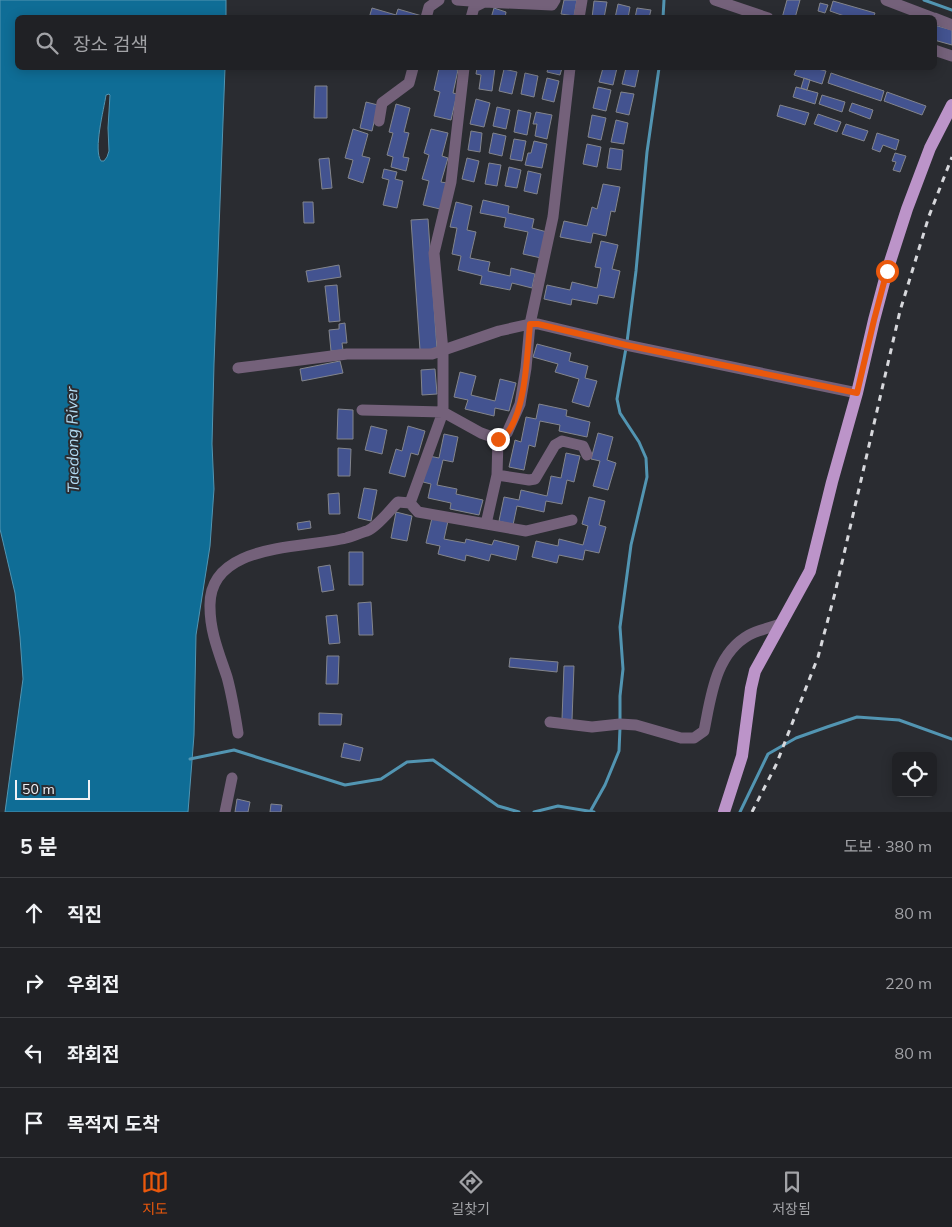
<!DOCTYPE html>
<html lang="ko">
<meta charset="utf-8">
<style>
:root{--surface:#202125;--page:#28292d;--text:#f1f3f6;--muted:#a2a3a7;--line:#3d3e42;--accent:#ea580c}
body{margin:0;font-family:Mulish,"Noto Sans KR",sans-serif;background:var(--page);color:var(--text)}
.controls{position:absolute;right:15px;bottom:15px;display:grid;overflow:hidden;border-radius:8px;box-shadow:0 2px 12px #0003}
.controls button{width:45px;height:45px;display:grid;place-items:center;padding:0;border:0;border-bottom:1px solid var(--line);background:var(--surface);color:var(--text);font:25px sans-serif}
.scale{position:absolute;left:15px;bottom:12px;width:75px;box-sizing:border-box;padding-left:5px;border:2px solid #f0f1f5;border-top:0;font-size:14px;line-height:18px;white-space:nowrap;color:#f0f1f5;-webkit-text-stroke:4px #2a2c31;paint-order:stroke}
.stop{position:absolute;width:15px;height:15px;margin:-11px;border:4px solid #ea580c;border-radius:50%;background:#fff}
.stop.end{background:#ea580c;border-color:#fff;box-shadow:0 1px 5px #0008}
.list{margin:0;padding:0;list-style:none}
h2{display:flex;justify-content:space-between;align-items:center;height:65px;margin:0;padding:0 20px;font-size:21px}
h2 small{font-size:16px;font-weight:400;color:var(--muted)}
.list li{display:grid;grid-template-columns:32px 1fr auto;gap:15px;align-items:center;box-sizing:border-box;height:70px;padding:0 20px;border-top:1px solid var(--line)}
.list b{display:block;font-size:19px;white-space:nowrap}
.list em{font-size:16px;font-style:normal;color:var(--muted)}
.icon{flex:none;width:28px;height:28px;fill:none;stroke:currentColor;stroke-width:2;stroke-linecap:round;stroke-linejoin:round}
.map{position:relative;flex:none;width:952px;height:812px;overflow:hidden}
.search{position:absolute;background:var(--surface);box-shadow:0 2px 12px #0003;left:15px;right:15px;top:15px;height:55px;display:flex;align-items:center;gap:12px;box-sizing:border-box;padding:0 18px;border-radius:8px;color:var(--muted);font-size:19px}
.sheet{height:345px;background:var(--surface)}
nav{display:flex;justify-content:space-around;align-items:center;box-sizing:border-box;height:70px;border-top:1px solid var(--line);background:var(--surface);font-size:14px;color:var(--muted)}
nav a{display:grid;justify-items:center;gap:2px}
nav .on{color:var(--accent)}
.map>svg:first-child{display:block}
.water{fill:#0f6d96;stroke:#5295b2;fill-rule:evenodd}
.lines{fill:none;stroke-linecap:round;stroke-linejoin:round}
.stream{stroke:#5295b2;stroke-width:3}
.building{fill:#435390;stroke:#83858c}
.minor{stroke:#74617a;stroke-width:11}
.primary{stroke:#bc94c9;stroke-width:12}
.rail{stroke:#d7d8dc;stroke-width:3;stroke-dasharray:6 6;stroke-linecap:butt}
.route{stroke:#ea580c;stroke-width:6}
.labels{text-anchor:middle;stroke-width:4;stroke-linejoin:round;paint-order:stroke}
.water-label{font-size:16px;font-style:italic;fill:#b3dbf2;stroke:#2a2c31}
</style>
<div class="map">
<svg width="952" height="812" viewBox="0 0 952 812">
<rect width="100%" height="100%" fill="#2a2c31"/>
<!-- water -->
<path class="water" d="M0,0H226V17L18,18V68H225L214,364L212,444L214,489L210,546L196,635L194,735L188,812H5L23,679L20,637L15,593L0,529ZM109,94L110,95L108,128L109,151L107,157L104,161H101C93,150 104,109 106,95Z"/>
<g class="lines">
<!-- stream -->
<path class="stream" d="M924,0L952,10
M663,18L664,0
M627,342L636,271L647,152L659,68
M620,721V696L623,669L620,627L631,545L647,477L646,458L639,442L620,413L617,399L626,348
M190,759L234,750L345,785L381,779L407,762L433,760L498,806L519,812
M591,810L605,785L619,751L620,728
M534,812L558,806L594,812
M740,812L768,754L796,738L827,727L857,717L899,720L952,739"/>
</g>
<!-- building -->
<path class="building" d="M564,0H577L574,16L561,14Z
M787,0H800L795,18H782Z
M594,1L607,2L604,18H592Z
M833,1L875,13L873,18H850L830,11Z
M820,3L828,5L825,13L818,11Z
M618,4L630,7L628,18H615Z
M372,8L396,15L398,9L422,16L369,18Z
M494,8L506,12L505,18H491Z
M637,8L651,10L649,18H635Z
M934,25L952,30V45L934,40Z
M439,68H453V69L458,70L453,93L457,94L451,120L434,116L440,92L434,90Z
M477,68H495L492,91L479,89L481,75L476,74Z
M548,68H562L560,75L547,72Z
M603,68H617L613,85L599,82Z
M626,68H639L635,87L622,84Z
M797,68H814L826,71L822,84L794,75Z
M504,69L517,72L512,94L499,91Z
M525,73L538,76L534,97L521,94Z
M831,73L884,91L881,101L828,83Z
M547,78L559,81L554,102L542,99Z
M804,78L810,80L807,90L801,88Z
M315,86H327V118H314Z
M598,87L611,90L606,111L593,108Z
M796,87L818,93L815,104L793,97Z
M621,92L634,94L629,115L616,112Z
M887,92L926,106L922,115L884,101Z
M822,95L845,102L842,112L819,104Z
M476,99L490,103L484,127L470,124Z
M366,102L378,105L372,131L360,128Z
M852,103L873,110L870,119L849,111Z
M396,104L410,108L404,132L409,133L403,157L409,158L406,171L391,167L393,157L387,155L393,133L389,132Z
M780,105L809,113L805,125L777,116Z
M497,107L510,110L506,129L493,126Z
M518,110L531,113L527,135L514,132Z
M536,112L552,115L547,139L535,136L537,124H533Z
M818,114L841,122L837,132L814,124Z
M592,115L606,118L601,140L588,137Z
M616,120L628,123L624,144L611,142Z
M846,124L868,131L864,141L842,134Z
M353,129L368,134L362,156L370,158L363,183L348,178L353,160L345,158Z
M431,129L448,133L442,156L448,158L441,182L447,183L440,209L423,205L429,181L422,179L429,155L424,153Z
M471,131L482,133L480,152L468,150Z
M493,133L506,136L502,156L489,153Z
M877,133L899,140L896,150L883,145L880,152L872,149Z
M514,139L526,141L522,161L510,159Z
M534,141L547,144L542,168L525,165L528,153H531Z
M587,144L601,147L597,167L583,164Z
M610,148L623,150L621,170L607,168Z
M895,153L906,156L900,172L893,170L896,162L892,161Z
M329,158L332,188L322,189L319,159Z
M467,158L479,161L474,182L462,179Z
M489,163L501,165L497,186L485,184Z
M509,167L521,170L517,188L505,186Z
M384,169L397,172L395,179L403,181L397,208L383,205L389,180L382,178Z
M528,171L541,174L537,194L524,191Z
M603,184L620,187L615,212L611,211L606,236L593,233L591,243L560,237L564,221L587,226L592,207L597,209Z
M483,200L509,206L508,213L534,219L532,228L547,232L541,258L523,254L528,232L504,227L506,218L480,213Z
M303,202H313L314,223H304Z
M456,202L472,206L467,230L476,232L470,258L490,262L488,271L510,276L511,268L535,274L532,288L512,283L510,290L480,284L482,276L458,270L461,256L452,254L457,228L450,227Z
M428,219L437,349L420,350L411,220Z
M601,241L618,245L612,269L620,271L614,298L599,295L597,304L572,299L571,305L544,299L547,285L570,290L572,282L597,288L601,268L595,267Z
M339,265L341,277L308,282L306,271Z
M337,285L340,321L329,322L325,286Z
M345,323L347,343H342L343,350L331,351L329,330L339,329V324Z
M537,344L571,353L569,361L588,366L585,378L597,381L589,407L572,402L579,379L555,372L558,364L533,357Z
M340,361L343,373L302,381L300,369Z
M435,369L437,394L422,395L421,370Z
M460,372L476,376L471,395L495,401L500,379L516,383L509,411L495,408L494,416L465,409L468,400L454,397Z
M539,404L567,410L566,416L590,422L587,437L559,431L560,425L540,421L535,447L529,445L524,470L509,467L515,440L521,442L526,417L536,419Z
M338,409L353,410V439H337Z
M371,426L387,430L382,454L365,450Z
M408,426L425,431L418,455L411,453L405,477L389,473L396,449L402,451Z
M598,433L613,437L607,460L616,463L608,490L593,486L600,461L591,459Z
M444,434L458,437L453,462L443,460L437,485L457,489L456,494L483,500L479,515L450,509L451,503L428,498L431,484L423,482L429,456L439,458Z
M338,448L351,449L350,476H338Z
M566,453L580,456L574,482L567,480L562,504L546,501L544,512L517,506L513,525L499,521L504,497L519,500L521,490L547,496L551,476L561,478Z
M364,488L377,490L371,521L358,518Z
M339,493L340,514H329L328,494Z
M589,497L605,501L599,525L606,527L599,553L585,550L583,560L559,555L557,563L532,557L536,541L558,546L559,539L583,545L588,526L582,524Z
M396,512L412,516L407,541L391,538Z
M432,518L448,521L444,539L465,543L466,539L492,545L494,540L519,546L516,560L491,554L489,561L466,555L465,561L438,554L440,546L426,543Z
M310,521L311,528L298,530L297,523Z
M349,552H363V585H349Z
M330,565L334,590L322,592L318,567Z
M371,602L373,635H359L358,603Z
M337,615L340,643L329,644L326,616Z
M327,656H339L338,684H326Z
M510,658L558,662L557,672L509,667Z
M564,666H574L572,720L562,719Z
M319,713L342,714L341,725H319Z
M344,743L363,748L360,761L341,757Z
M237,799L250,802L248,812H235Z
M271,804L282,805L281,812H270Z"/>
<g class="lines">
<!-- minor -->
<path class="minor" d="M457,0L484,2
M715,0L768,18
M886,0L933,18
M426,18L429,7L439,0
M471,18L474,7L484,2L552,5L555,0
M579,18L582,0
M934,18L952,25
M934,50L952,56
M379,121L382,103L409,83L413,68
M238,368L347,354H432L499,331L530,324H538L626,345L857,393
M362,410L443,412L481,433L498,439L507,433L520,404L526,368L530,324L553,217L570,68
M497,475L529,480L535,479L555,445L562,441L583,446L587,455
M410,503L418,512L526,531L572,520
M486,524L497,475L498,439
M550,722L592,727L620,724L636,725L681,738H694L704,731C711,697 715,654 749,635C758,630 771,628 782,623
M238,733C235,714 232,695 227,677C219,653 210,632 210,607C208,542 303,549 346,538C353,536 360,533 367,531C377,527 390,510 398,502L410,503L443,412V351L434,253L451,182L464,68
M225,812L232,778"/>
<!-- primary -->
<path class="primary" d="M724,812L742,756L751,688L755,671L810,571L832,482L857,393L874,320L887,271L907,209L930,148L952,105"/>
<!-- rail -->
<path class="rail" d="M752,812L776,765L818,657L835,593L900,311L929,216L952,157"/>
</g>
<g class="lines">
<!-- route -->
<path class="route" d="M498,439C501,437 505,435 508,432C526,407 527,354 530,324H538L626,345L857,393L874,320L887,271"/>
</g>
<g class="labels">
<!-- water labels -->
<g class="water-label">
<text transform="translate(72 440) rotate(-91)" y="6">Taedong River</text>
</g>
</g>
</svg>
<div class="controls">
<button><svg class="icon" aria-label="locate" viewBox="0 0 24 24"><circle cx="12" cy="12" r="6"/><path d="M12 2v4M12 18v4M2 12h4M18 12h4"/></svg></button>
</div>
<div class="scale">50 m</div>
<div class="stop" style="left:887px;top:271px"></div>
<div class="stop end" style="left:498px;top:439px"></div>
<div class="search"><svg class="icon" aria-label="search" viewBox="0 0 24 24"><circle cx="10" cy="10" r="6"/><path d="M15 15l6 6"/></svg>장소 검색</div>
</div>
<section class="sheet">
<h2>5 분<small>도보 · 380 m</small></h2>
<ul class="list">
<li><svg class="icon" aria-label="ahead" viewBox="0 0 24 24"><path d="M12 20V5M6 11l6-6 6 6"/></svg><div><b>직진</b></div><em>80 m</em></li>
<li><svg class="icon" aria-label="right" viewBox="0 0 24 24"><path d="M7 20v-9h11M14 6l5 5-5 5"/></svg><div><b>우회전</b></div><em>220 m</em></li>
<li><svg class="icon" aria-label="left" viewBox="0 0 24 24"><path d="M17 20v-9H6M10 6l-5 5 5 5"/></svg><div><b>좌회전</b></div><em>80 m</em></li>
<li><svg class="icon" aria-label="arrive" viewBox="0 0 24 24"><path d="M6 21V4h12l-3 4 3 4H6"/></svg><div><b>목적지 도착</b></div></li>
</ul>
</section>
<nav>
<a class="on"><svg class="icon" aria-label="map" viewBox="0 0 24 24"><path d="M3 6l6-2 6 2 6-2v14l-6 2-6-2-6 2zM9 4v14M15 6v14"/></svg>지도</a>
<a><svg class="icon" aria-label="directions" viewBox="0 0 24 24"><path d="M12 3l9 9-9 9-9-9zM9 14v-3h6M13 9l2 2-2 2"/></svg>길찾기</a>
<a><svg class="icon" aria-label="saved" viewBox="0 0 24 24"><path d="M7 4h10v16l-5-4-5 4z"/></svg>저장됨</a>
</nav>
